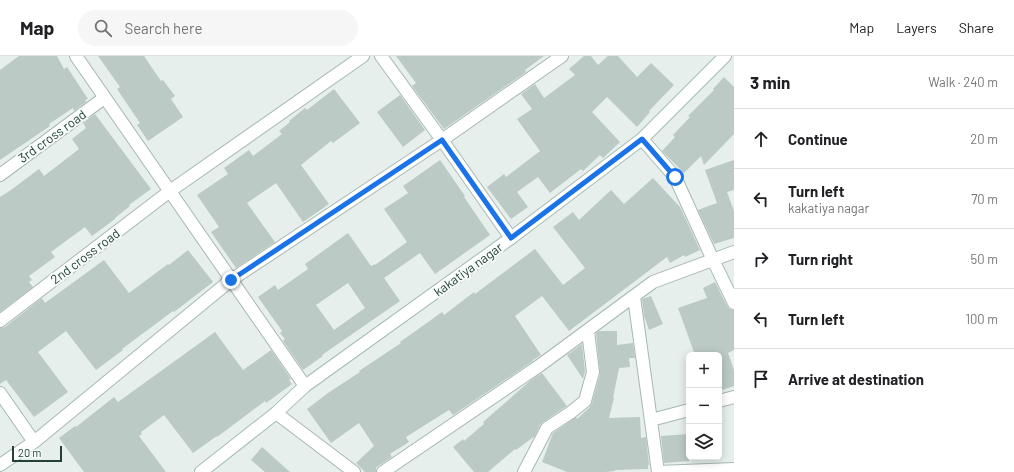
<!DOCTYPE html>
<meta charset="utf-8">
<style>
:root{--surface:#fff;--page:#f6f6f6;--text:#202124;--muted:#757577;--line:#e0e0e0}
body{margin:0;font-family:Barlow,sans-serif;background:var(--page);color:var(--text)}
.controls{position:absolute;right:12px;bottom:12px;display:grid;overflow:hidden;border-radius:6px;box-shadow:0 2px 10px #0003}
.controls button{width:36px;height:36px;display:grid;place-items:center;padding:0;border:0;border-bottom:1px solid var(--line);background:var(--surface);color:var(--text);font:20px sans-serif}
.scale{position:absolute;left:12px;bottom:10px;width:50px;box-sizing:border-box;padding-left:4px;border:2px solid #24423a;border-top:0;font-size:11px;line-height:14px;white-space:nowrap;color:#24423a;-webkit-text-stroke:3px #f7fbf9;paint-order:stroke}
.stop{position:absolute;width:12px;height:12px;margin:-9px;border:3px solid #1a73e8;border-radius:50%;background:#fff}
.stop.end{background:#1a73e8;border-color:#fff;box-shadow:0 1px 4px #0008}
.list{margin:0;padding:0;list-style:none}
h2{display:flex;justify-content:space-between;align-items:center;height:52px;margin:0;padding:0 16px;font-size:17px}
h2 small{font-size:13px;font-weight:400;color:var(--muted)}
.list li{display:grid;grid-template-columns:26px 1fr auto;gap:12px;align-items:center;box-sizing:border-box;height:60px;padding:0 16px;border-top:1px solid var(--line)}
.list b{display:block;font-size:15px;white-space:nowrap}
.list p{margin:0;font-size:13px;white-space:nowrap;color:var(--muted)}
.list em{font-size:13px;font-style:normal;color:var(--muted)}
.icon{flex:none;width:22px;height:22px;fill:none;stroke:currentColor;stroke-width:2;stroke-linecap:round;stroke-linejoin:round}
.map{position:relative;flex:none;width:734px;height:416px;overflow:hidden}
header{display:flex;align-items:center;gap:24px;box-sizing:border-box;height:56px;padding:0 20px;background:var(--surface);border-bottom:1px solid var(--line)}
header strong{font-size:19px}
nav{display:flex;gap:22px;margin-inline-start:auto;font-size:14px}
.search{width:280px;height:36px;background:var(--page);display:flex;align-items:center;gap:10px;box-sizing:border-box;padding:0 14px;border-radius:22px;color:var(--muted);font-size:15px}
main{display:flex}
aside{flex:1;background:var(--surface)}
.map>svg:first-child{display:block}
.building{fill:#bbcac4;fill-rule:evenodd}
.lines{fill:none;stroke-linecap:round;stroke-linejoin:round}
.street-casing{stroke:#a8b8b2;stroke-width:14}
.secondary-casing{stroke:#a4bbb3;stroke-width:14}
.street{stroke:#fff;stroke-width:12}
.secondary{stroke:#fff;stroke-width:12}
.route{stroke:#1a73e8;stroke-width:5}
.labels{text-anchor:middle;stroke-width:4;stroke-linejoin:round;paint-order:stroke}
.street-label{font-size:13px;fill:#24423a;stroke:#f7fbf9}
</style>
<header>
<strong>Map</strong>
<div class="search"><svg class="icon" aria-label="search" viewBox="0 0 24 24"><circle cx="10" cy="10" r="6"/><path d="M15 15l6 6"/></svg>Search here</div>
<nav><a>Map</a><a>Layers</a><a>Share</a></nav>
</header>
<main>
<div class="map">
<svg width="734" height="416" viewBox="0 0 734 416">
<rect width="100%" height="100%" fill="#e6efeb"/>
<!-- building -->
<path class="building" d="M19,0H57L64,13L67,11L88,43L85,44L86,46L74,55L73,52L49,68L50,70L0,104V14Z
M98,0H144L161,25L163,24L175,40L171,43L183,61L148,85L137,69L140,67L117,33L120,31Z
M396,0H544L525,14L526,16L444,73L412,30L416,27Z
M584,0H591L598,9L608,0H618L637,21L651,7L674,29L649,55L650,56L637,71L607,41L592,56L620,86L603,102L600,99L583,115L581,113L550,137L538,121L517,136L528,151L511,163L487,131L504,118L506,121L540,95L517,63L532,53L521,38L535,28L544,42L575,19L569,13Z
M724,21L734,31V78L704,109L701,100L684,117L662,95L675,81L673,79L690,61L688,60L714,34L713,33Z
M334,33L360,67L333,87L331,85L301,109L329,148L303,166L276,127L247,147L275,186L236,212L211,176L219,171L197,139L228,118L224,112L249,94L253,100L282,78L279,75L290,66L289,65L305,52L307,54Z
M400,39L425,74L403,91L377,56Z
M95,58L151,133L129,149L130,150L115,162V163L92,180L85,171L51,196L55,201L29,220L32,224L29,226L33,231L0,256V141L11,134L39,113L44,120L79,93L72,83L86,72L83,67Z
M440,104L465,140L464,141L490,179L435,218L420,197L384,222L400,245L322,299L323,300L303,314L283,285L285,283L280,277L282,275L258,241L275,229L278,234L308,213L305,208L348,177L371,210L375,208V209L407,186L384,153L408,137L403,130ZM348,227L365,252L334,274L316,249Z
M734,104V134L727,136L734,155V182L714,188L698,154L717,147L705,114Z
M653,122L680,151L700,194L685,201L684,199L670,207L667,201L569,275L542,240L515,260L541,299L533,304V305L453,359L449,354L406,381L409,386L390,398L392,401L378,410L376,412V416H365L356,407L374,390L359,367L331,387L307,353L328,337L360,316L359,315L401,287L400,286L424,269L442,256L444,259L474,236L475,238L535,193L563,229L585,212L553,171L573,156L579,164L611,134L624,148Z
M188,194L213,226L174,256L173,255L122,293L123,294L96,314L66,275L38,296L68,336L34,361L6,324L0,328V272L5,271L42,242L45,247L104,204L129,237L168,208L169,209Z
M715,226L727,250L730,253L734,254V294L728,297L734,314V330L719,335V299H695L678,252L707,242L703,232Z
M651,240L663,268L649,274L644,260L642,243Z
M599,275H617V289L633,287L635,302H629L630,311L619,312L613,342H614L609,362L640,361L641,382L646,381L649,409H648V413L615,414V415L605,416H567L542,406L553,377L576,361L577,363L590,351L592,347L600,318L596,277Z
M215,276L243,314L271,294L291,323L289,324L292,328L266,347L265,345L217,381V380L193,397L164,359L141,376L142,378L139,380L166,416H84L59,382L75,370L76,371L114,341L118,346Z
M582,288L585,315L583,323L567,299Z
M542,317L567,350L543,366L540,369L535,380L516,394L515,393L488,416H474L453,391L463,383L464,385L484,368L483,366L531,324Z
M689,378V405L664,407L661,380Z
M262,391L290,416H265L251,404Z"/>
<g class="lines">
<!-- street casing -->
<g class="street-casing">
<path id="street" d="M76,0L305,330
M381,0L442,84L511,182
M642,83L675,121L713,204L734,247
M0,119L104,42
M634,241L658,416
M0,265L170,135L363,0
M0,337L34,386
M719,345L734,341
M276,357L354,416
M651,364L689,354
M0,409L34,386L231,224L442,84L562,0
M383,416L539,310L653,226L734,196
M524,416L547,372L570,357L585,345L593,316L588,275
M658,416L734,413"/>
</g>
<!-- secondary casing -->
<g class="secondary-casing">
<path id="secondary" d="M201,416L276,357L305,330L511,182L642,83L725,0"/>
</g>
<!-- street -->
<use href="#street" class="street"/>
<!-- secondary -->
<use href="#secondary" class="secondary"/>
</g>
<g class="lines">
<!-- route -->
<path class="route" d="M231,224L442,84L511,182L642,83L675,121"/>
</g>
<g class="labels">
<!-- street labels -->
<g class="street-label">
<text transform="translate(52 80) rotate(-36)" y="5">3rd cross road</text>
<text transform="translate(85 200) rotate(-37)" y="5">2nd cross road</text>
<text transform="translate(468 213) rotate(-36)" y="5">kakatiya nagar</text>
</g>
</g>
</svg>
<div class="controls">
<button>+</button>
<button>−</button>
<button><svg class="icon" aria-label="layers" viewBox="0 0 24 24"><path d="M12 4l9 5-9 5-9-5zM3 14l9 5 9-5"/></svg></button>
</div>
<div class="scale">20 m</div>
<div class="stop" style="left:675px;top:121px"></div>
<div class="stop end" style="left:231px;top:224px"></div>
</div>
<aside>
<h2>3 min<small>Walk · 240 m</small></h2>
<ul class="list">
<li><svg class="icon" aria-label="ahead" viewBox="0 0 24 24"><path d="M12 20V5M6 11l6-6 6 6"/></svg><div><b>Continue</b></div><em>20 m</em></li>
<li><svg class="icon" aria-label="left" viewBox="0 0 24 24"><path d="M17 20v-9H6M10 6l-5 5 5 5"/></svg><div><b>Turn left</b><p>kakatiya nagar</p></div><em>70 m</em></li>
<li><svg class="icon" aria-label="right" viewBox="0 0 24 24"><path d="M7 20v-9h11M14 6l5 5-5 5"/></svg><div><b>Turn right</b></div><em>50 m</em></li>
<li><svg class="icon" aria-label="left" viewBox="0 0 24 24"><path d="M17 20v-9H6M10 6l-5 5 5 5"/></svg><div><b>Turn left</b></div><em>100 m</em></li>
<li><svg class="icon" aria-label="arrive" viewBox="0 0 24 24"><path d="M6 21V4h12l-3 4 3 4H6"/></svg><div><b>Arrive at destination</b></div></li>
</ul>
</aside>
</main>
